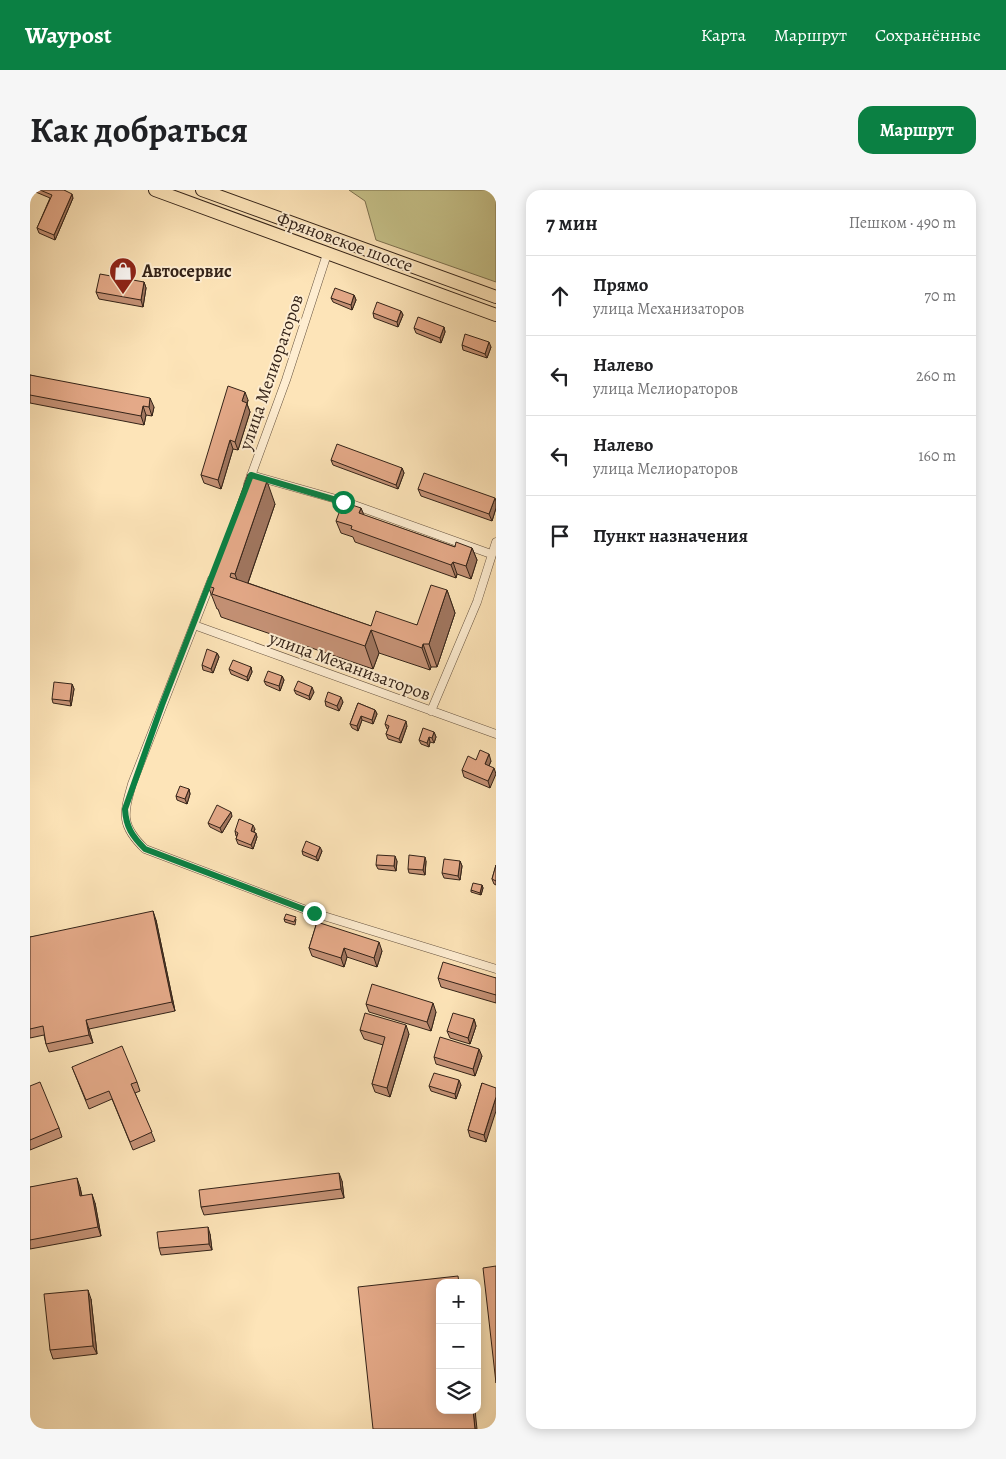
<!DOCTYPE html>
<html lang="ru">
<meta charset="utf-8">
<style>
:root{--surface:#fff;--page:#f6f6f6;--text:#202124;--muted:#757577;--line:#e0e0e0;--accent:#0b8043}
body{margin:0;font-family:Alegreya,serif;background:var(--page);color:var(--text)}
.controls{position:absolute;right:15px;bottom:15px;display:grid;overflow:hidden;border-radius:10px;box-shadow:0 2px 12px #0003}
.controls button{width:45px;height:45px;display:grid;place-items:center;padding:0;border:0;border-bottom:1px solid var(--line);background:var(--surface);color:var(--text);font:25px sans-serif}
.stop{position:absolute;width:15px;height:15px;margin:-11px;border:4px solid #0b8043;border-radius:50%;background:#fff}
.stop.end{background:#0b8043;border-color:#fff;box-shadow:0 1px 5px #0008}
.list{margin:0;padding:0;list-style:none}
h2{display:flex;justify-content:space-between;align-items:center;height:65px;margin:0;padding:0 20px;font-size:21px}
h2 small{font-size:16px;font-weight:400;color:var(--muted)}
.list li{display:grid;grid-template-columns:32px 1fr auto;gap:15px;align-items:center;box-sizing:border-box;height:80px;padding:0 20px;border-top:1px solid var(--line)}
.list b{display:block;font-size:19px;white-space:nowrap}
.list p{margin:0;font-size:16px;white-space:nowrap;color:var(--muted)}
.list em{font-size:16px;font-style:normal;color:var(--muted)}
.icon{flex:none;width:28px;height:28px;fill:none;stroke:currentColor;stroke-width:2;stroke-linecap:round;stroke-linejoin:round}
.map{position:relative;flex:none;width:466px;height:1239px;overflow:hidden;border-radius:15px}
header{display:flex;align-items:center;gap:30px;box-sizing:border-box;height:70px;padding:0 25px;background:var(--accent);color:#fff}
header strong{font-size:24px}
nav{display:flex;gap:28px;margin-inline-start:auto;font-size:18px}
.intro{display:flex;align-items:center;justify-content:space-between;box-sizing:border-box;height:120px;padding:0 30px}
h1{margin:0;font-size:35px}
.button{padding:12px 22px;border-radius:15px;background:var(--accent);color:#fff;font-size:18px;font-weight:700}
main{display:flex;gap:30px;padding:0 30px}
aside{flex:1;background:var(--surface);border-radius:15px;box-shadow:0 2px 12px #0003}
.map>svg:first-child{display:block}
.green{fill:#c6c28a;stroke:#7d7251}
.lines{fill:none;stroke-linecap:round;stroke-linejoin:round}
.minor-casing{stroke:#665340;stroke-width:9}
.primary-casing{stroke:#342318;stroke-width:14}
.minor{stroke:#feedd1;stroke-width:8}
.primary{stroke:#fde4b8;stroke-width:12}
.wall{fill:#c49175;stroke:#342318}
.shaded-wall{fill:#a0765f;stroke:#342318}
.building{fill:#e4a988;stroke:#342318}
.route{stroke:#0b8043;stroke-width:6}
.labels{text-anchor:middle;stroke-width:4;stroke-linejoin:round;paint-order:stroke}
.street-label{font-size:18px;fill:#342318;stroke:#feedd1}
.poi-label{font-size:18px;font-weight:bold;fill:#342318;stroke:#feedd1;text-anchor:start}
</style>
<header>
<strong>Waypost</strong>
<nav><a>Карта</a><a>Маршрут</a><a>Сохранённые</a></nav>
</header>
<div class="intro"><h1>Как добраться</h1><a class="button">Маршрут</a></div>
<main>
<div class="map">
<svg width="466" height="1239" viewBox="0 0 466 1239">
<rect width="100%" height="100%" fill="#fde4b8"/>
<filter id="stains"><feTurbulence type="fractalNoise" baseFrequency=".004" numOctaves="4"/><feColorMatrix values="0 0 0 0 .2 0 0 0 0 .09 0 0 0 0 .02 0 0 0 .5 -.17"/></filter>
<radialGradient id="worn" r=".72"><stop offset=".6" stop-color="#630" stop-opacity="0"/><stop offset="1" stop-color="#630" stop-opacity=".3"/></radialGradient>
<!-- green -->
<path class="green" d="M319,0H466V92L346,50L335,11Z"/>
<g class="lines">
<!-- minor casing -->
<g class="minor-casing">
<path id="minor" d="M221,285L313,311L461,364
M218,294L256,190L297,64
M182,389L102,594C93,625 91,636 115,659L284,723L466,779
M164,435L466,544
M401,521L447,412L466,352"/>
</g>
<!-- primary casing -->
<g class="primary-casing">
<path id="primary" d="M125,0L466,125
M172,0L466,107"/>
</g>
<!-- minor -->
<use href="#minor" class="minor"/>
<!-- primary -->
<use href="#primary" class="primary"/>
</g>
<!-- wall -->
<path class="wall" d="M1,0H34L43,8L25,50L9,43L7,38L20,8Z
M114,92L116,98L113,117L69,109L66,102Z
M324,105L326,110L322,120L303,112L301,108Z
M371,121L373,125L368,137L344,128L343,123Z
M414,137L415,142L411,153L386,143L384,138Z
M432,155L461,157L457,168L433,160Z
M0,185L124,217L122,226L116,225L114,235L0,213Z
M218,210L217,214L220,222L208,260L203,259L191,299L174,293L171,285Z
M301,270L372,278L374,283L368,299L303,275Z
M388,299L466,311V318L462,331L391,306Z
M245,314L218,393L341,436L387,435L417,400L425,423L407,477H401L400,480L349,463L343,479L191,427L188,419H187L178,396Z
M331,318L333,325L425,357L442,358L447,370L441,389L427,384L426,388L325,352L323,347L311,343L306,331Z
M187,463L189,467L183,483L173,480L172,475Z
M221,477L222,482L218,491L201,484L199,479Z
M252,486L254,490L250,501L236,495L234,491Z
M42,494L44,499L41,516L23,513L22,509Z
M264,500L284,502L280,510L266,504Z
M295,511L313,512L309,521L296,516Z
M328,513L345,520L347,524L343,534L332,530L328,541L322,538L320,534Z
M355,534L377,536L371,553L358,549L356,544L358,539H357Z
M404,542L406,547L404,553L400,552L399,557L391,554L389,550Z
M446,570L461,571L459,576L460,598L434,587L432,580Z
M159,599L160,604L157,614L147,610L146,606Z
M202,626L192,643L180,637L178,633Z
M225,639L224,642L227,647L223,659L208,654L206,649L207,646H206L205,641Z
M272,661H292L288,671L273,665Z
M367,671L366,681L348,679L346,675Z
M396,671L395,685L379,683L378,679Z
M430,671L432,676L430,690L414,688L412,683Z
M466,675V695L464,694L462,689Z
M452,695L453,698L451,705L441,702V700Z
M254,729H266L265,735L255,732Z
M126,730L145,821L59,839L63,853L19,862L16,854L14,845L0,848V747Z
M287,732L352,761L347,777L317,767L314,777L282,766L279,758Z
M408,788H466V813L411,797Z
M336,814L406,822L401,841L339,822Z
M444,829L446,836L440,854L420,848L417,841Z
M330,840L379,844L360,907L345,902L342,894L353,855L334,849Z
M452,866L445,886L406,874L404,867Z
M42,877L107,892L110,901L105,903L125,951L103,960L82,909L59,919Z
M452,893L456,952L440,947L438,940Z
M431,895L426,909L401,901L399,896Z
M0,896L29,938L32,947L0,960Z
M312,991L314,1008L174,1025L171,1017Z
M0,997H50L52,1006L65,1013L71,1046L0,1059Z
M180,1044L182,1060L131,1065L129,1058Z
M61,1109L67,1164L23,1169L20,1160Z"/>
<!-- shaded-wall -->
<path class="shaded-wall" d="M42,4L43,8L25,50L24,45Z
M114,92L116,98L113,117L111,110Z
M324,105L326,110L322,120L321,115Z
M371,121L373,125L368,137L367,132Z
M414,137L415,142L411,153L410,148Z
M459,152L461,157L457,168L455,164Z
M215,202L218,210L217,214L220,222L208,260L205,252L212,211Z
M120,208L124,217L122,226L119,217Z
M113,216L116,225L114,235L111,226Z
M200,250L203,259L191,299L188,290Z
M372,278L374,283L368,299L366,295Z
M237,291L245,314L213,407L205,384Z
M465,308L466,311V318L462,331L459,324Z
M331,318L336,330L329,323Z
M442,358L447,370L441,389L436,376Z
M423,372L427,384L426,388L421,375Z
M417,400L425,423L407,477L399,454Z
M341,440L349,463L343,479L335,456Z
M393,454L401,477L400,480L392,458Z
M187,463L189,467L183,483L181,479Z
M221,477L222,482L218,491L217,487Z
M252,486L254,490L250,501L249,496Z
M42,494L44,499L41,516L40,511Z
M282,497L284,502L280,510L279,506Z
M311,507L313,512L309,521L307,516Z
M345,520L347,524L343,534L342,530Z
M331,526L332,530L328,541L327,536Z
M376,531L377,536L371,553L369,549Z
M404,542L406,547L404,553L402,548Z
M399,547L400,552L399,557L397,553Z
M459,564L461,571L457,580L455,574Z
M464,578L466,584L460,598L458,591Z
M159,599L160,604L157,614L155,609Z
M201,622L202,626L192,643L190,638Z
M223,635L225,639L222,646L221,641Z
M226,643L227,647L223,659L221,655Z
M290,657L292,661L288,671L286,667Z
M365,666L367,671L366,681L364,676Z
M395,667L396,671L395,685L393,680Z
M430,671L432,676L430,690L428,686Z
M452,695L453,698L451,705L450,703Z
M123,721L126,730L145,821L142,812Z
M349,752L352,761L347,777L344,768Z
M314,758L317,767L314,777L311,768Z
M403,813L406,822L401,841L397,832Z
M444,829L446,836L440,854L438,848Z
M56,830L59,839L63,853L59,845Z
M376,835L379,844L360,907L357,898Z
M449,859L452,866L445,886L443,879Z
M429,890L431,895L426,909L425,904Z
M466,907V921L456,952L454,945Z
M309,983L312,991L314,1008L311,999Z
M47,988L50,997L53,1015L50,1006Z
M62,1004L65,1013L71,1046L68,1037Z
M178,1037L180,1044L182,1060L179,1054Z
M58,1100L61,1109L67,1164L63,1156Z
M443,1220H445L447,1239H445Z"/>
<!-- building -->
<path class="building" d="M10,0H34L42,4L24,45L7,38L22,5Z
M70,84L114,92L111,110L66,102Z
M305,98L324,105L321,115L301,108Z
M347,112L371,121L367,132L343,123Z
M388,127L414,137L410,148L384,138Z
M435,144L459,152L455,164L432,155Z
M0,185L120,208L119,217L113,216L111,226L0,205Z
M198,196L215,202L212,211L217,213L205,252L200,250L188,290L171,285Z
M307,254L372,278L366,295L301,270Z
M394,283L465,308L459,324L388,299Z
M218,284L237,291L205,384L201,383L200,387L341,436L346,421L387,435L401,395L417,400L399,454H393L392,458L341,440L335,456L182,404L184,398L178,396Z
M313,312L331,318L329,323L425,357L426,352L442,358L436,376L423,372L421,375L321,339L322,336L306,331Z
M177,459L187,463L181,479L172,475Z
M203,470L221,477L217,487L199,479Z
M238,481L252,486L249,496L234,491Z
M268,491L282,497L279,506L264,500Z
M24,492L42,494L40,511L22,509Z
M298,502L311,507L307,516L295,511Z
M328,513L345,520L342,530L331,526L327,536L320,534Z
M358,525L376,531L369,549L356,544L359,536L355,534Z
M393,538L404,542L402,548L399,547L397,553L389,550Z
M450,560L459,564L455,574L464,578L458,591L432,580L438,566L446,570Z
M150,596L159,599L155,609L146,606Z
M187,615L201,622L190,638L178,633Z
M209,629L223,635L221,641L226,643L221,655L206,649L208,643L205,641Z
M276,651L290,657L286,667L272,661Z
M347,665L365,666L364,676L346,675Z
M379,665L395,667L393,680L378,679Z
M414,669L430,671L428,686L412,683Z
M466,675V691L462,689Z
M443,693L452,695L450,703L441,700Z
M123,721L142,812L56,830L59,845L16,854L13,836L0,839V747Z
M256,724L266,727L264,732L254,729Z
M287,732L349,752L344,768L314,758L311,768L279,758Z
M413,772L466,788V805L408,788Z
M342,794L403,813L397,832L336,814Z
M335,823L376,835L357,898L342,894L355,847L330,840Z
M423,823L444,829L438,848L417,841Z
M410,847L449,859L443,879L404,867Z
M92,856L107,892L101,894L122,942L100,952L79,901L56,910L42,877Z
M404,883L429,890L425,904L399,896Z
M10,892L29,938L0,950V896Z
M452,893L466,898V907L454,945L438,940Z
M309,983L311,999L171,1017L169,1000Z
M47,988L50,1006L62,1004L68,1037L0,1050V997Z
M178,1037L179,1054L129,1058L127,1042Z
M466,1076V1193L453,1078Z
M428,1086L429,1093H410V1220H443L445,1239H343L328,1097Z
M58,1100L63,1156L20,1160L14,1104Z"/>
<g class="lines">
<!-- route -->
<path class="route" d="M284,723L115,659C102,646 96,637 95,619L132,515L221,285L313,312"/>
</g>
<!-- icons -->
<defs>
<g id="shop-pin" transform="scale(1.4375)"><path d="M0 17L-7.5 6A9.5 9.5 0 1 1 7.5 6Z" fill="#8f2418" stroke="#feedd1"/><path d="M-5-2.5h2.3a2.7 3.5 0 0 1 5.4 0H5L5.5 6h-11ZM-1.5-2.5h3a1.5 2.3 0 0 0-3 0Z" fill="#fff"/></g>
</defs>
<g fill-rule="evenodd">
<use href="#shop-pin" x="93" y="81"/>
</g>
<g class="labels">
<!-- street labels -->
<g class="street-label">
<text transform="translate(315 52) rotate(20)" y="6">Фряновское шоссе</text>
<text transform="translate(241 182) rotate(-71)" y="6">улица Мелиораторов</text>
<text transform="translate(320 476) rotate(20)" y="6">улица Механизаторов</text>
</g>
<!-- poi labels -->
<g class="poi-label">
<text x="112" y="87">Автосервис</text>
</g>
</g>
<rect width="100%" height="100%" filter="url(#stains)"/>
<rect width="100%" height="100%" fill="url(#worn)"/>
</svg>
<div class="controls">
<button>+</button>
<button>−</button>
<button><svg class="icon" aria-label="layers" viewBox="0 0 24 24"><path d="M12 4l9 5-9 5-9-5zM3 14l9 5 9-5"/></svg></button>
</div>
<div class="stop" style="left:313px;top:312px"></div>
<div class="stop end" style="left:284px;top:723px"></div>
</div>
<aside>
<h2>7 мин<small>Пешком · 490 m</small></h2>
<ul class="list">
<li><svg class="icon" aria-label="ahead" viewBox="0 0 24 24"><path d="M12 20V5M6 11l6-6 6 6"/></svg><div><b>Прямо</b><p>улица Механизаторов</p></div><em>70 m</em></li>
<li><svg class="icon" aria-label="left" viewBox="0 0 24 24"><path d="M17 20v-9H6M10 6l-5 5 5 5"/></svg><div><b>Налево</b><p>улица Мелиораторов</p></div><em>260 m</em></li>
<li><svg class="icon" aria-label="left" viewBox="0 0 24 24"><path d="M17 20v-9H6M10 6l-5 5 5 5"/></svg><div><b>Налево</b><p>улица Мелиораторов</p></div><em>160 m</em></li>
<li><svg class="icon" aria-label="arrive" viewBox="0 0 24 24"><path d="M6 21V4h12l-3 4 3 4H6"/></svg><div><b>Пункт назначения</b></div></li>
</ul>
</aside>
</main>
